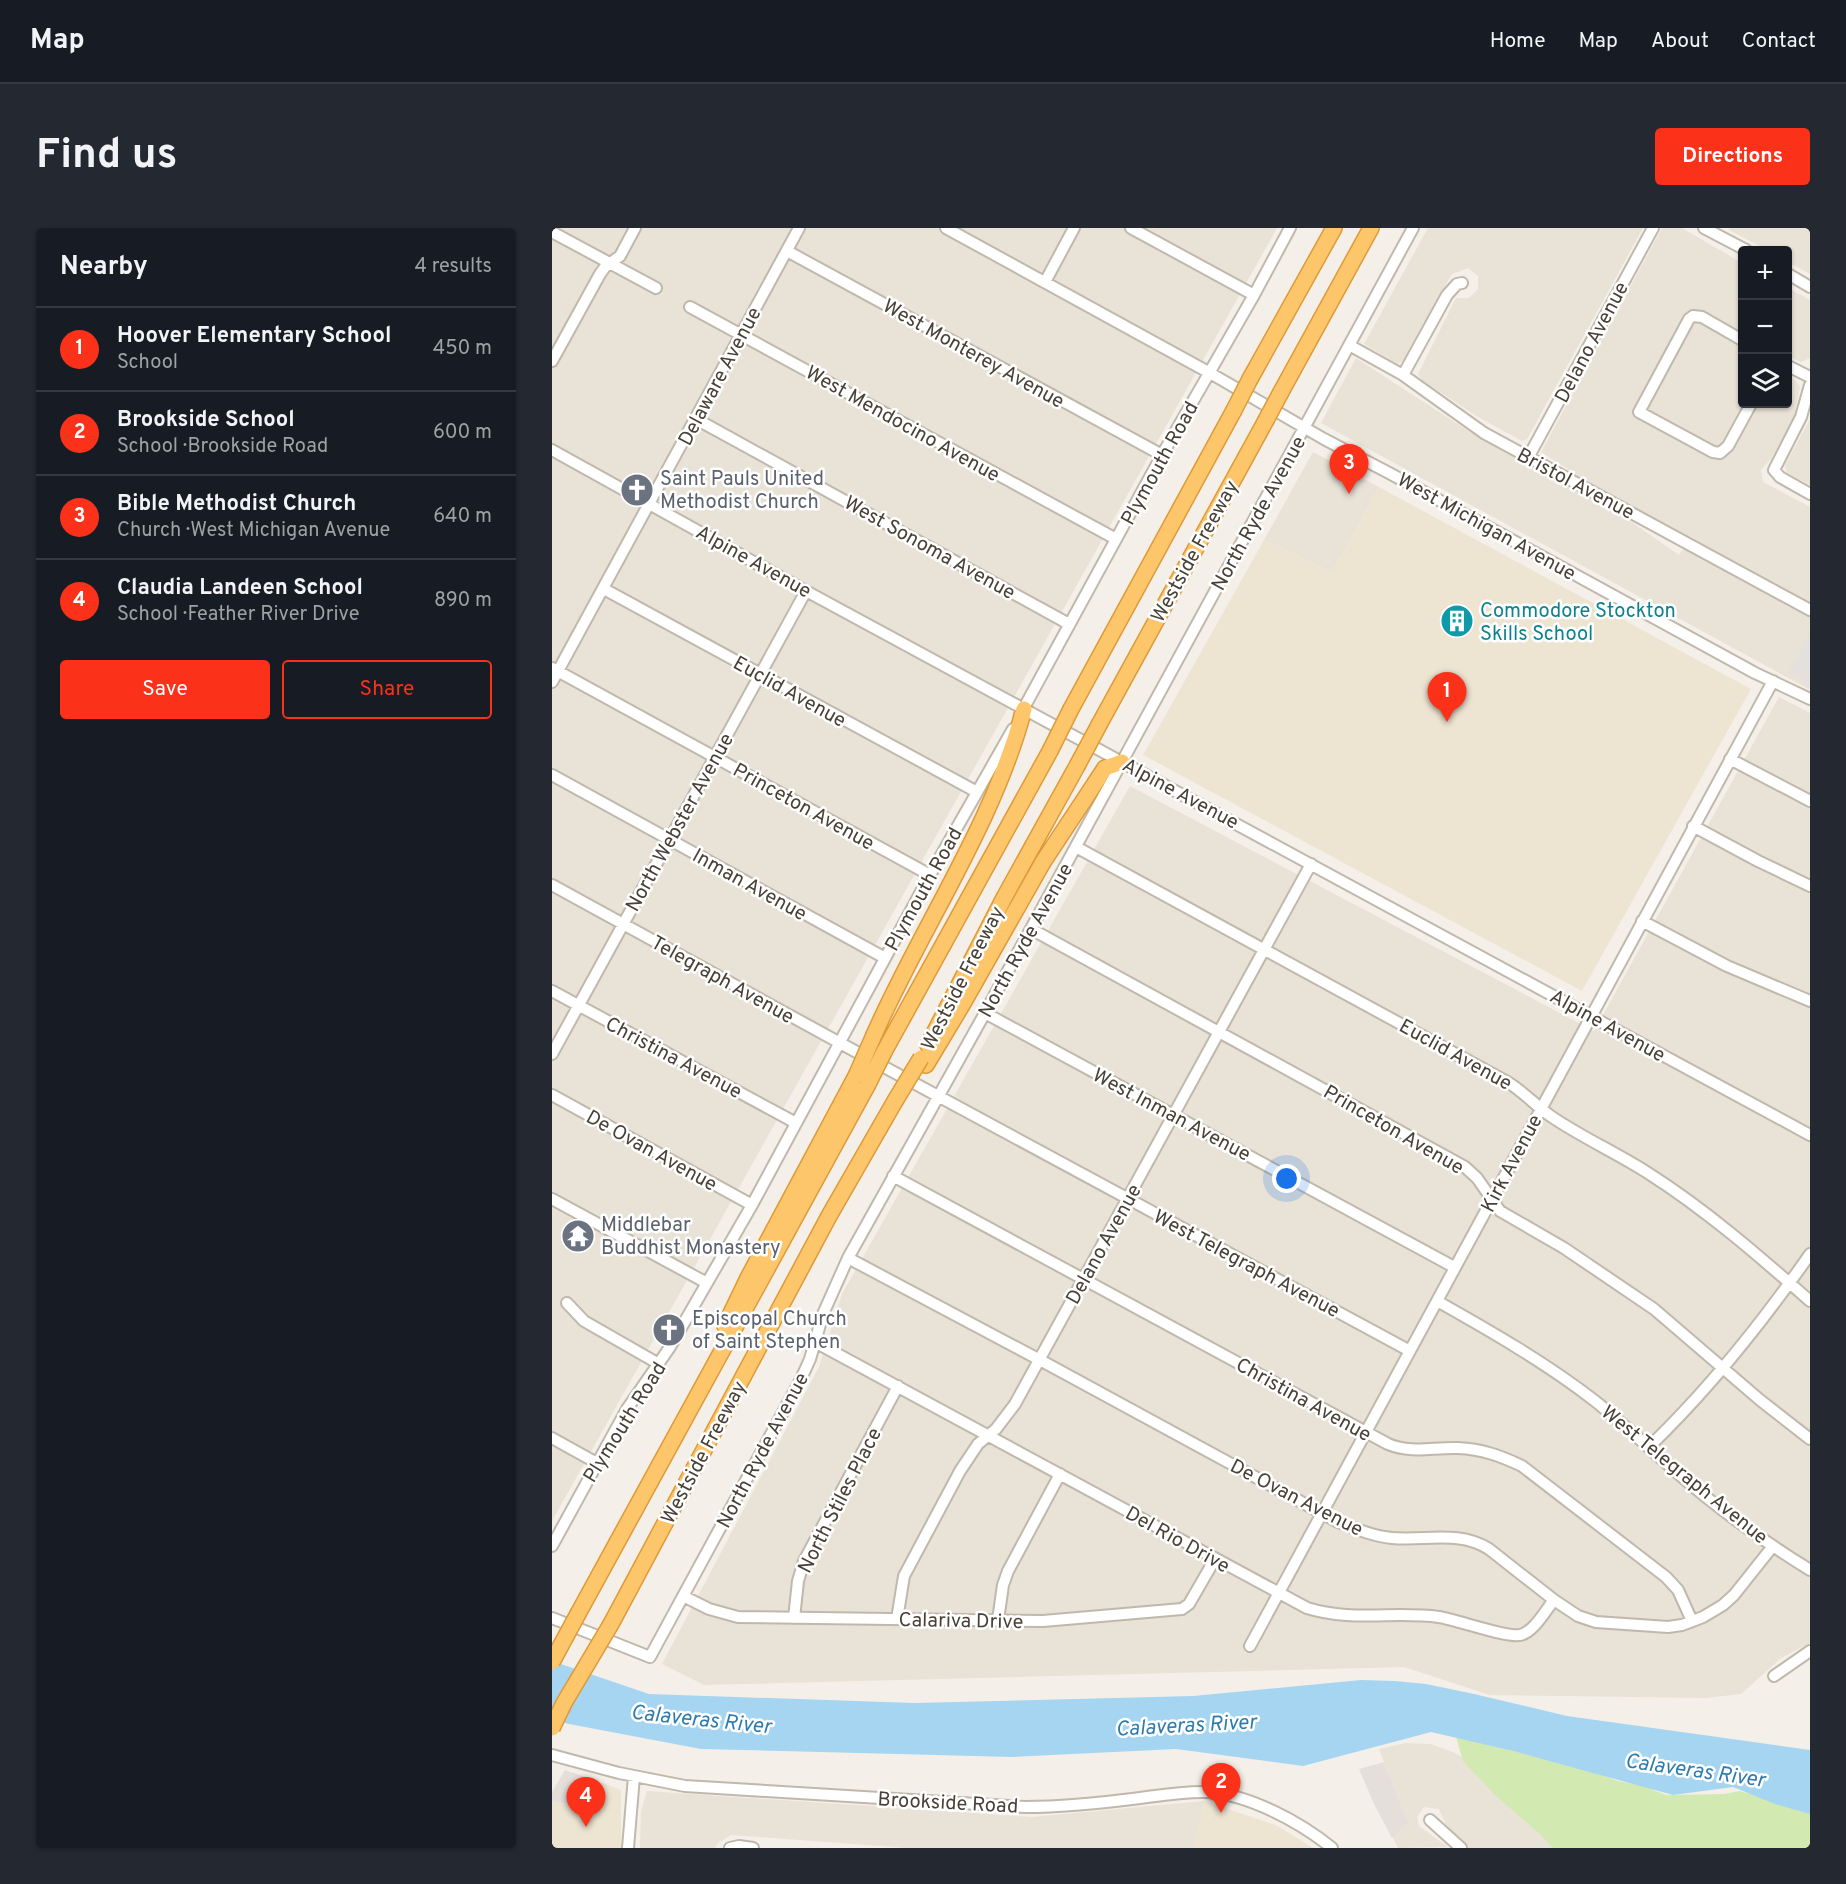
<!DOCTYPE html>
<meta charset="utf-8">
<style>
:root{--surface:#171b24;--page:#242831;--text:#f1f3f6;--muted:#9ea1a6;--line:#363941;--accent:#fb3119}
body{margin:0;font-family:Overpass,sans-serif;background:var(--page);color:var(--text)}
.controls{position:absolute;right:18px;top:18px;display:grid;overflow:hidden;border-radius:6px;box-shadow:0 2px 4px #0004}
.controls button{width:54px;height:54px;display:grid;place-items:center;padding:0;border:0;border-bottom:2px solid var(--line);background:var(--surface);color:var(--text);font:30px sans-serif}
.you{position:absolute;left:735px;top:951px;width:21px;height:21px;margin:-15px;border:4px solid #fff;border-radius:50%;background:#1a73e8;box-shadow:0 0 0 9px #1a73e833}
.badge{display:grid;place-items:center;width:39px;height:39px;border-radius:50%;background:var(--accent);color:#fff;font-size:20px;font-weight:700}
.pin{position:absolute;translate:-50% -50px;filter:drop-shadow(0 2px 3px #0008)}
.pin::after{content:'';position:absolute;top:32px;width:21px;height:18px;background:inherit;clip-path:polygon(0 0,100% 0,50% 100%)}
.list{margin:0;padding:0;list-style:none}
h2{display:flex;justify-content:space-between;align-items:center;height:78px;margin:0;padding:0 24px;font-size:26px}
h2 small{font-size:20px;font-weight:400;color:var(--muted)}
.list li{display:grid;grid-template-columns:39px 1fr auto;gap:18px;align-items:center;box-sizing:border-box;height:84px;padding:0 24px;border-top:2px solid var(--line)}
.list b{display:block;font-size:22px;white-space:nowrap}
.list p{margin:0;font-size:20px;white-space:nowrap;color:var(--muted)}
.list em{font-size:20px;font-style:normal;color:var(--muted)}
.actions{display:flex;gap:12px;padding:18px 24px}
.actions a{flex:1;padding:14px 0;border:2px solid var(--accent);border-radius:6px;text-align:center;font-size:21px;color:var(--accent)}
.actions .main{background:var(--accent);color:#fff}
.icon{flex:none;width:33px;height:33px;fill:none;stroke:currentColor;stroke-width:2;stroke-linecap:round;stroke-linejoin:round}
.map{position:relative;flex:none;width:1258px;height:1620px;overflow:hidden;border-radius:6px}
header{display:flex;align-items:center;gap:36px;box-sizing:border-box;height:84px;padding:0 30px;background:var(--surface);border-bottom:2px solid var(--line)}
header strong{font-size:28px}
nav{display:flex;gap:33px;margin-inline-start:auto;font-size:21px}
.intro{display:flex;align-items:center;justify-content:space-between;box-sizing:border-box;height:144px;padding:0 36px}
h1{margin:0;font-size:42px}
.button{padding:15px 27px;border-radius:6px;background:var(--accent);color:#fff;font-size:21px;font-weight:700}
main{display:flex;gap:36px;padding:0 36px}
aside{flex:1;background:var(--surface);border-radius:6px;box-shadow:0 2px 4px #0004}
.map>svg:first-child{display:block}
.residential{fill:#e8e2d7}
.industrial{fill:#e4dfda}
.education{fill:#ede5d2}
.green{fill:#d2e9b1}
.parking{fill:#e3e0dd}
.water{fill:#a5d5f1}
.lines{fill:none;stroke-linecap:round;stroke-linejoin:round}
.minor-casing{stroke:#c0b8ab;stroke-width:14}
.highway-casing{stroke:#de9a38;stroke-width:18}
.minor{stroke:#fff;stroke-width:10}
.highway{stroke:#fec66a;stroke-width:15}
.highway-bridge-casing{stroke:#de9a38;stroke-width:18;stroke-linecap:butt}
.highway-bridge{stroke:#fec66a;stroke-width:15}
.labels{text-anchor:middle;stroke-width:5;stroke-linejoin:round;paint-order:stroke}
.street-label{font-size:20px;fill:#484137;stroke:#fff}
.worship-label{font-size:20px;fill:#5b616d;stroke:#fff;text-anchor:start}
.culture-label{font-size:20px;fill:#0d838f;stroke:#fff;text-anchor:start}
.water-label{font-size:21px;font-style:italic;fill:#2e7cad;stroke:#fff}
</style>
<header>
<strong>Map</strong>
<nav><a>Home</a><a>Map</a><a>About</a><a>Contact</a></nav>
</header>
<div class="intro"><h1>Find us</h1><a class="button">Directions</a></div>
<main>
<aside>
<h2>Nearby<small>4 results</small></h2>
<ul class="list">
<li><span class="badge">1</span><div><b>Hoover Elementary School</b><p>School</p></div><em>450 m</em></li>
<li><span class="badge">2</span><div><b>Brookside School</b><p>School · Brookside Road</p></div><em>600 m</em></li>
<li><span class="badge">3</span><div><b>Bible Methodist Church</b><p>Church · West Michigan Avenue</p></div><em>640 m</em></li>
<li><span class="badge">4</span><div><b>Claudia Landeen School</b><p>School · Feather River Drive</p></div><em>890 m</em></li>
</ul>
<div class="actions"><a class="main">Save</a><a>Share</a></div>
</aside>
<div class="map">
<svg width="1258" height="1620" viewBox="0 0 1258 1620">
<rect width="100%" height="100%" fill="#f4f0e9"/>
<!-- residential -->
<path class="residential" d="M0,0H725L0,1293Z
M876,0H1091L975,211L970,213L926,189L870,152L866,146L904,70H917L926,61V48L916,40L900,46L851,133L845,136L812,116Z
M1110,0H1130L1190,35V176H1236V148L1245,154L1248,159L1242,189L1219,231L1209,242L1211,254L1258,279V462L769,195L804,130L918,204L1081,295L1127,327L1139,310L1042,258L989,224Z
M1178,0H1258V46L1236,34V22H1215L1177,2Z
M1236,60L1258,72V130L1249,134L1238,129L1236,133Z
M1258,191V257L1235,245L1233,237Z
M761,224L827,259L780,344L712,312Z
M1227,469L1258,485V1415L1229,1430L1189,1466L1154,1470L938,1467L852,1439L152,1457L110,1436L267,1139L290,1066L578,558L1042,803Z
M854,1515L879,1516L903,1525L938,1544L1041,1620H917L896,1601L887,1581L872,1579L865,1589L867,1598L896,1619L846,1620L840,1608L855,1593L827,1521Z
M95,1563L480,1589L652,1573L643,1620H355L179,1607L166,1615L163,1620H88L89,1583Z"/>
<!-- industrial -->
<path class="industrial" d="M832,1534L856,1595L840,1610L822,1576L807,1541Z
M13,1542L43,1552L30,1579L0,1573V1564Z"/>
<!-- education -->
<path class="education" d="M827,259L1199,461L1030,763L591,527L712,312L780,344Z
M43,1552L69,1562V1620H0V1573L29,1579Z
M652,1573L724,1597L761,1620H643Z"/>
<!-- green -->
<path class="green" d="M904,1509L1037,1542L1066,1553L1091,1558L1114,1567L1172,1566L1188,1563L1258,1584V1620H1001L988,1606L944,1568L911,1533Z"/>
<!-- parking -->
<path class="parking" d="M1258,406V456L1237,445Z"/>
<!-- water -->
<path class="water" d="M0,1433L97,1466L362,1475L641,1468L809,1452L843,1453L874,1456L922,1466L1015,1488L1258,1522V1586L1223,1576L1181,1559L1121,1567L961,1523L879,1504L751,1538L624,1521L461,1529L149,1521L17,1496L0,1491Z"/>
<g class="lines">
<!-- minor casing -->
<g class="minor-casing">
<path id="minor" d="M394,0L658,145L772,211L839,246L1203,445L1258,471
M579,0L702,67
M1152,0L1194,22
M0,4L104,60
M235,23L610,227
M1236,46L1258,59
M493,54L522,0
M138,79L564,311
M1190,112L1150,89L1141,88L1137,91L1087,184L1161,224L1168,225L1176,218L1199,176
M797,117L851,147L932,205L1258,382
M0,133L48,46L53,39L68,28L83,0
M1236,138L1258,149
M851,147L895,67L905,56L910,55
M1258,157L1249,189L1222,242L1228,249L1258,266
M144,191L517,396
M0,222L254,363L1258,907
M977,228L1101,0
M52,361L425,564
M0,440L378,647
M0,454L247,0
M468,487L610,227L702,67L738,0
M1178,531L1258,573
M0,547L333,730
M1141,598L1206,633L1258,658
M524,619L957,855C973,865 985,879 1000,889C1031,910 1065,925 1096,945C1154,982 1206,1027 1258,1073
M0,657L310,827L858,1123
M1090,693L1175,738L1258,773
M479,701L913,939L925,950L948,983L1012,1020L1102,1081L1208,1172L1258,1211
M0,763L244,895
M433,785L902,1039
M0,826L254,363
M0,867L200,977
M341,948L836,1216C860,1226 881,1219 906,1220C930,1221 949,1228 970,1238L1114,1349L1126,1362L1140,1393
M0,971L155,1055
M296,1030L488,1132L786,1294C804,1301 821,1308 840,1310C874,1313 907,1302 937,1321L1002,1372L1026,1388L1044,1394L1116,1399L1130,1397L1151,1389L1171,1377L1182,1367L1221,1318
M885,1073C940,1104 994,1135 1043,1173C1073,1197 1100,1223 1129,1248C1169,1283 1213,1314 1258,1342
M15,1075L32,1093L107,1136
M263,1114L755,1380C799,1394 843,1383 887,1389C905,1392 956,1410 968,1407C982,1404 993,1383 1002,1372
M0,1210L45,1235
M1097,1219C1157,1161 1210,1095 1258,1026
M0,1318L75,1181L118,1119L200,977L378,647L461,501
M131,1368L157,1381L186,1389L491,1393L630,1381L637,1376L663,1331
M0,1390L98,1429L249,1151L258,1131L271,1086L296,1030L433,785L861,0
M242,1390L246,1353L252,1333L346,1158
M345,1391L352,1348L408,1243L426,1216L444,1201L463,1176L759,636
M446,1392L451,1357L456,1343L508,1246
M698,1418L1221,453
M1222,1448L1258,1423
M0,1527L67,1545L133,1558L473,1579C512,1579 549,1575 588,1570C610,1567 634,1563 656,1564C698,1567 748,1594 780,1620
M878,1592L909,1620
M76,1620L82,1548
M178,1620L187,1618L201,1620"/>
</g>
<!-- highway casing -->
<g class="highway-casing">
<path id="highway" d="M698,151L782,0
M729,164L819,0
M519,481L681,184
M548,495L713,194
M322,807C370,698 441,597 472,481
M376,817L453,668L525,538
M333,822L498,523
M374,837L410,777L491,634L532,572L553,540L570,534
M173,1098L196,1050L304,848
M27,1384L315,858
M59,1396L277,988L343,873"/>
</g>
<!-- minor -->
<use href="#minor" class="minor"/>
<!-- highway -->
<use href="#highway" class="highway"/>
<!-- highway-bridge casing -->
<g class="highway-bridge-casing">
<path id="highway-bridge" d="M681,184L698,151
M713,194L729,164
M498,523L519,481
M525,538L548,495
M304,848L322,807
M315,858L333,822
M343,873L369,830
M0,1434L27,1384
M0,1500L12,1475L59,1396"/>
</g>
<!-- highway-bridge -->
<use href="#highway-bridge" class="highway-bridge"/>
</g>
<!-- icons -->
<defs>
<g id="church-disc" transform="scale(1.725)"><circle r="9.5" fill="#6b7280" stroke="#fff"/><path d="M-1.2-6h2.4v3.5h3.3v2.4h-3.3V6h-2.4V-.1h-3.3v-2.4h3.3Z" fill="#fff"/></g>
<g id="building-disc" transform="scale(1.725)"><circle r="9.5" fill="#0f9aa8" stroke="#fff"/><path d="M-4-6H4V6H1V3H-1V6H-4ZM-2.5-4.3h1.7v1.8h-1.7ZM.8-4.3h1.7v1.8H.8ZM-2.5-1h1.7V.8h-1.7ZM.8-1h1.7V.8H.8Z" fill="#fff"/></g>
<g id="temple-disc" transform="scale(1.725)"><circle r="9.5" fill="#6b7280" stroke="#fff"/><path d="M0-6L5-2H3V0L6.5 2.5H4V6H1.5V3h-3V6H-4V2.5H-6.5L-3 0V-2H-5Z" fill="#fff"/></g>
</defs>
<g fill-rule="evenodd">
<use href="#church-disc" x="85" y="262"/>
<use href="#building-disc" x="905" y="393"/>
<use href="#temple-disc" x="26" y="1008"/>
<use href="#church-disc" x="117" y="1102"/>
</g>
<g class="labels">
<!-- street labels -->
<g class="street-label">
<text transform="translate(1039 114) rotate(-62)" y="7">Delano Avenue</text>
<text transform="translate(422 125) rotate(29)" y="7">West Monterey Avenue</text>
<text transform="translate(167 148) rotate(-62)" y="7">Delaware Avenue</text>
<text transform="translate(351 195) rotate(29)" y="7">West Mendocino Avenue</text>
<text transform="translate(607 235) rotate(-61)" y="7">Plymouth Road</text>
<text transform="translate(1024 255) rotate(28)" y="7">Bristol Avenue</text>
<text transform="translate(706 285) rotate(-61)" y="7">North Ryde Avenue</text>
<text transform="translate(935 298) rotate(29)" y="7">West Michigan Avenue</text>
<text transform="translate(378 319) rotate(29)" y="7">West Sonoma Avenue</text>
<text transform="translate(642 323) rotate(-61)" y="7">Westside Freeway</text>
<text transform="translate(202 333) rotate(29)" y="7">Alpine Avenue</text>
<text transform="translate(238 463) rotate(29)" y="7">Euclid Avenue</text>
<text transform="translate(629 565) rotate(28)" y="7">Alpine Avenue</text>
<text transform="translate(252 578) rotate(29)" y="7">Princeton Avenue</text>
<text transform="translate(127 594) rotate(-61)" y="7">North Webster Avenue</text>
<text transform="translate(198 656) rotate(29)" y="7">Inman Avenue</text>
<text transform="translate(371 661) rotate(-61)" y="7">Plymouth Road</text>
<text transform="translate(473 712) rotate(-61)" y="7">North Ryde Avenue</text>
<text transform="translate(410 750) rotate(-63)" y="7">Westside Freeway</text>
<text transform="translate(171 751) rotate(29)" y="7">Telegraph Avenue</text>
<text transform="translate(1056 797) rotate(29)" y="7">Alpine Avenue</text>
<text transform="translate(904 826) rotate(29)" y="7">Euclid Avenue</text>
<text transform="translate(122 829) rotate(28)" y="7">Christina Avenue</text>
<text transform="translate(620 886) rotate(28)" y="7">West Inman Avenue</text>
<text transform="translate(842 901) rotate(30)" y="7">Princeton Avenue</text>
<text transform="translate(100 922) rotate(29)" y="7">De Ovan Avenue</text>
<text transform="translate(959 935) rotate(-62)" y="7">Kirk Avenue</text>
<text transform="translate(551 1016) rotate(-61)" y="7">Delano Avenue</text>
<text transform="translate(695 1035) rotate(28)" y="7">West Telegraph Avenue</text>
<text transform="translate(752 1171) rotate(29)" y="7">Christina Avenue</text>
<text transform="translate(72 1194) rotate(-58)" y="7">Plymouth Road</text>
<text transform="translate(210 1222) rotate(-62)" y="7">North Ryde Avenue</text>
<text transform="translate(151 1224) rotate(-62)" y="7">Westside Freeway</text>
<text transform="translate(1133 1246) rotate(39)" y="7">West Telegraph Avenue</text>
<text transform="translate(745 1269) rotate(27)" y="7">De Ovan Avenue</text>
<text transform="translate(287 1272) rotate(-63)" y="7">North Stiles Place</text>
<text transform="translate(626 1311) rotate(29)" y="7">Del Rio Drive</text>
<text transform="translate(409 1392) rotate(1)" y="7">Calariva Drive</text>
<text transform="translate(396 1574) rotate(3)" y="7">Brookside Road</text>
</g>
<!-- worship labels -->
<g class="worship-label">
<text x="108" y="257">Saint Pauls United<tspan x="108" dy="23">Methodist Church</tspan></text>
<text x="49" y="1003">Middlebar<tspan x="49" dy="23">Buddhist Monastery</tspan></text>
<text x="140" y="1097">Episcopal Church<tspan x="140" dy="23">of Saint Stephen</tspan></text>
</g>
<!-- culture labels -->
<g class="culture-label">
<text x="928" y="389">Commodore Stockton<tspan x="928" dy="23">Skills School</tspan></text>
</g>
<!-- water labels -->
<g class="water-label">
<text transform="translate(149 1491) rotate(6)" y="7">Calaveras River</text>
<text transform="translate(634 1497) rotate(-3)" y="7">Calaveras River</text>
<text transform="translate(1143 1542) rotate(8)" y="7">Calaveras River</text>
</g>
</g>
</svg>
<div class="controls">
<button>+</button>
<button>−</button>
<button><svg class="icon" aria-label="layers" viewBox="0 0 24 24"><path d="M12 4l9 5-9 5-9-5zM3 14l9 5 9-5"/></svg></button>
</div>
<div class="you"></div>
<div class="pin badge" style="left:895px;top:494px">1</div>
<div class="pin badge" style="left:669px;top:1585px">2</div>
<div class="pin badge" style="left:797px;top:266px">3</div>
<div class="pin badge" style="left:34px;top:1599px">4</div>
</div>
</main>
